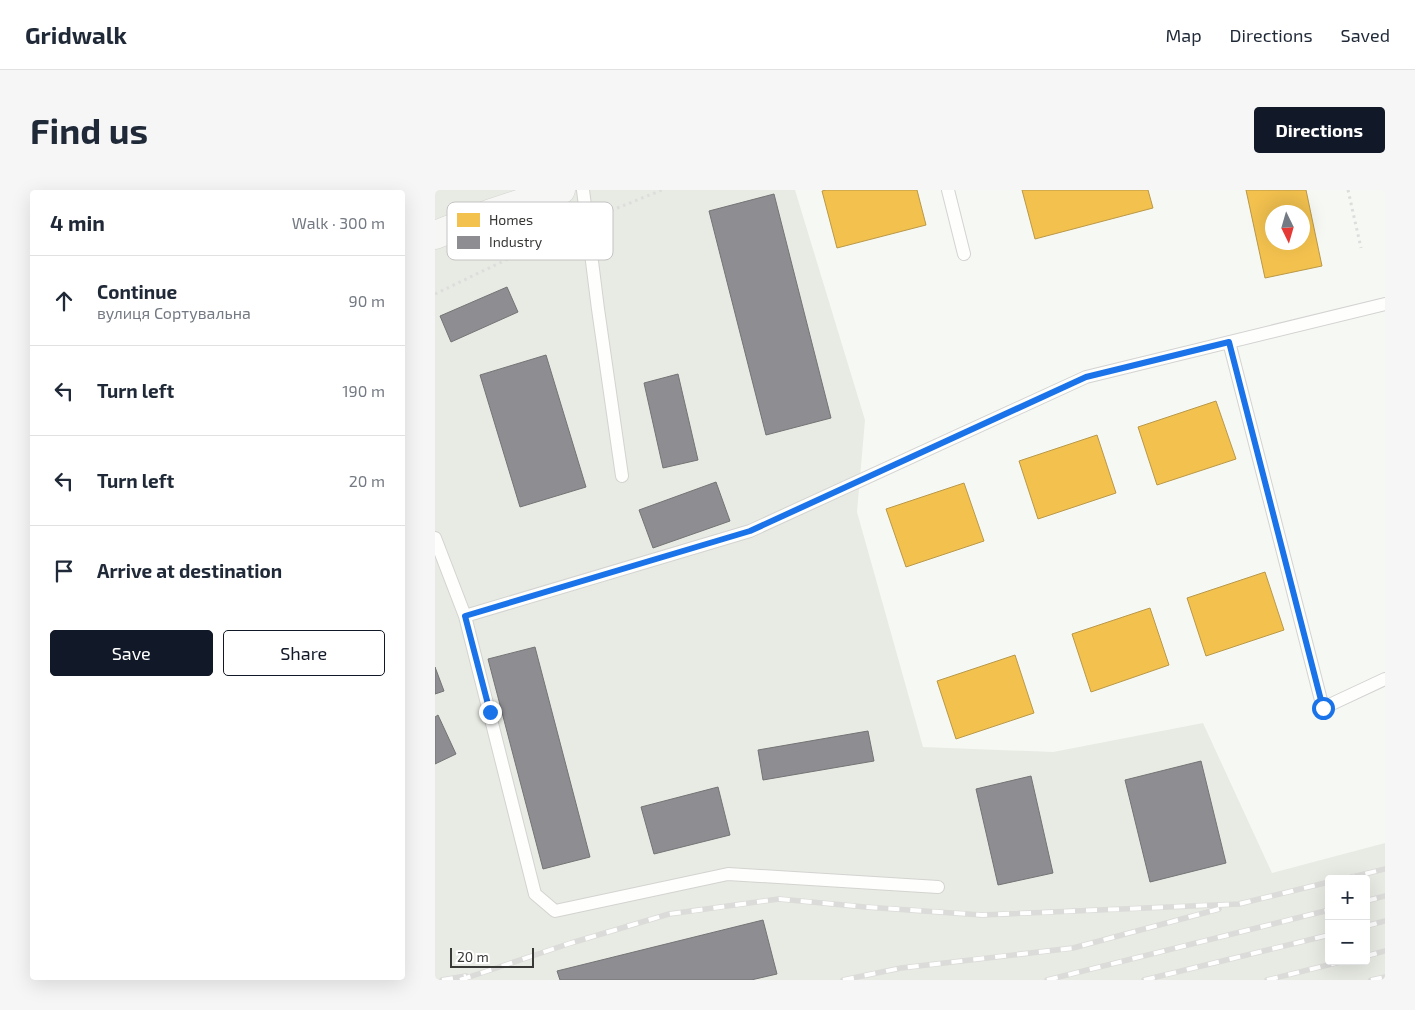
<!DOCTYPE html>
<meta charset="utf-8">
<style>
:root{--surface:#fff;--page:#f6f6f7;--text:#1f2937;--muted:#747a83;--line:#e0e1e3;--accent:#111827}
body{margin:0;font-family:"Exo 2",sans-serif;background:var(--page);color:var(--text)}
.controls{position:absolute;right:15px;bottom:15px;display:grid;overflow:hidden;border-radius:5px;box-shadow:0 5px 20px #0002}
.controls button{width:45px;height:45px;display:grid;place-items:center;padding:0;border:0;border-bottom:1px solid var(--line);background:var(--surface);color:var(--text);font:25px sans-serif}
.compass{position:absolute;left:830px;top:15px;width:45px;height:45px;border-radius:50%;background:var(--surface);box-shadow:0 5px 20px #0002;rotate:175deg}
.scale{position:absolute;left:15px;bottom:12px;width:84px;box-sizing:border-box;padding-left:5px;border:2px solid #383836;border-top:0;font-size:14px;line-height:18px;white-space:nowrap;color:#383836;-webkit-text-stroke:4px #fff;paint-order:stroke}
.stop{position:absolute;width:15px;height:15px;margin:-11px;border:4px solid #1a73e8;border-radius:50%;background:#fff}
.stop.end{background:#1a73e8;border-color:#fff;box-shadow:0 1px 5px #0008}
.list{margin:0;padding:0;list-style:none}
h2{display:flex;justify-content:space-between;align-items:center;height:65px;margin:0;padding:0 20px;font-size:21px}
h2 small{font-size:16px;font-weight:400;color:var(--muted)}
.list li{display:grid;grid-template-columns:32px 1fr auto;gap:15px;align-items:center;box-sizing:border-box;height:90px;padding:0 20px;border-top:1px solid var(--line)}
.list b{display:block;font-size:19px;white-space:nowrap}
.list p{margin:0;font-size:16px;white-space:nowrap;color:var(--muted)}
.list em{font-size:16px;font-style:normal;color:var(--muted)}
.actions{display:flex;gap:10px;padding:15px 20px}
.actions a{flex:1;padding:11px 0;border:1px solid var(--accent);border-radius:5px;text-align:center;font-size:18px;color:var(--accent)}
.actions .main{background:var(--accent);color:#fff}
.icon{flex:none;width:28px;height:28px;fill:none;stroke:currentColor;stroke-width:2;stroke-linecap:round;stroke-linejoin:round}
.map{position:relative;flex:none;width:950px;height:790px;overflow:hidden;border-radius:5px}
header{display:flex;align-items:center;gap:30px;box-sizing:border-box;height:70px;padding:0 25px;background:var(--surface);border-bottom:1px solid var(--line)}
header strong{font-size:24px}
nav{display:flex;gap:28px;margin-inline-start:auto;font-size:18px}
.intro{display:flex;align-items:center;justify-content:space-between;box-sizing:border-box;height:120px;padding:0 30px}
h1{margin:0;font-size:35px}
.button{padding:12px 22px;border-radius:5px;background:var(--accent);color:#fff;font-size:18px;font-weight:700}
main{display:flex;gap:30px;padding:0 30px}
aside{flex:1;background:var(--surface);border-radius:5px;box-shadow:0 5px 20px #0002}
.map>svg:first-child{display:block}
.built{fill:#e8ebe3;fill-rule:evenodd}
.homes{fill:#f2c14e;stroke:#ba9847;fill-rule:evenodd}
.industry{fill:#8d8d92;stroke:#747476}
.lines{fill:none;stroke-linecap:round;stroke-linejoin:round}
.lane-casing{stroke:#d3d3d1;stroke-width:14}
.secondary-casing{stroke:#d3d3d1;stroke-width:29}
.path{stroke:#dcdddc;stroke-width:3;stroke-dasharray:2.5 4;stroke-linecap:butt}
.lane{stroke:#fefefd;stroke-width:12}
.secondary{stroke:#f6f7f5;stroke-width:28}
.rail-casing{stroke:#dbdbda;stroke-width:5.5}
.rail{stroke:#fff;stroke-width:4;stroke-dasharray:11;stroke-linecap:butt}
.route{stroke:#1a73e8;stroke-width:6}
.key{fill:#fff;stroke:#c3c3c3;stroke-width:1}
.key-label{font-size:14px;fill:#383836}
</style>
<header>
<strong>Gridwalk</strong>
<nav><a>Map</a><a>Directions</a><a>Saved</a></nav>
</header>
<div class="intro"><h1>Find us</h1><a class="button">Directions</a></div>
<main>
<aside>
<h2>4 min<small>Walk · 300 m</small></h2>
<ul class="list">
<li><svg class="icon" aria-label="ahead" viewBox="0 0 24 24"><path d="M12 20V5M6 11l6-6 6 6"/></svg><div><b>Continue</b><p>вулиця Сортувальна</p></div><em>90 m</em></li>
<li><svg class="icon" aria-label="left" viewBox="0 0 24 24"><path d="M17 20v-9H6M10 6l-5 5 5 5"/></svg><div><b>Turn left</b></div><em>190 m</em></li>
<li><svg class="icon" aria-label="left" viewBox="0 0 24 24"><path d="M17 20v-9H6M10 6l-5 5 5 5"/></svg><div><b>Turn left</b></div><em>20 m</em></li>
<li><svg class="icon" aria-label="arrive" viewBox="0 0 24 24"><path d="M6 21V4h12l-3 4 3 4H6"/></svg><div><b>Arrive at destination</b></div></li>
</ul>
<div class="actions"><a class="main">Save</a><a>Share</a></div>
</aside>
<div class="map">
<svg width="950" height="790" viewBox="0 0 950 790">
<rect width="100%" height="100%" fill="#f6f8f4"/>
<!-- built -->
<path class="built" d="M0,0H360L430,230L422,322L488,557L618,562L768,533L837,683L950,653V790H0ZM894,689H931V771H894Z"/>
<!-- homes -->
<path class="homes" d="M391,0H482L491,35L402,58L387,1Z
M587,0H713L718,18L600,49Z
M811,0H871L887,76L830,88ZM838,22H868V52H838Z
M781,211L801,269L722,295L703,237Z
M662,245L681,303L603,329L584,271Z
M529,293L549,351L471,377L451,319Z
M830,382L849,440L771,466L752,408Z
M715,418L734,475L656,502L637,444Z
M580,465L599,523L521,549L502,491Z"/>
<!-- industry -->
<path class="industry" d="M339,4L396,228L331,245L274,21Z
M72,97L83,122L16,152L5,126Z
M111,165L151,297L85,317L45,185Z
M243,184L263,270L228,278L209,193Z
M281,292L295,331L218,358L204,320Z
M100,457L155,667L108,679L53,469Z
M0,477L9,501L0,504Z
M3,525L21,564L0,574V527Z
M433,541L439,571L328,590L323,560Z
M766,571L791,673L715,692L690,590Z
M596,586L618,683L563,695L541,599Z
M283,597L295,645L219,664L206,617Z
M328,730L342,784L316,790H125L122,781Z"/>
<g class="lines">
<!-- lane casing -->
<g class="lane-casing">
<path id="lane" d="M148,0L163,119L187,286
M513,0L529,64
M794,152L888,518L950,489
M0,348L30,426L100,704L120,721L293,684L503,697
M30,426L315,341L651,187L950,114"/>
</g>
<!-- secondary casing -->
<g class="secondary-casing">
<path id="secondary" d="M0,45L56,23L126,0"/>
</g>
<!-- path -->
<path class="path" d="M913,0L926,58
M170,23L227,0
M0,104L133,40"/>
<!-- lane -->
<use href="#lane" class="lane"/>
<!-- secondary -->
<use href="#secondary" class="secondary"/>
<!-- rail casing -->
<g class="rail-casing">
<path id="rail" d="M909,689L950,679
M931,711L950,706
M931,736L950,731
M931,766L950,761
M7,790L31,786
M25,790L136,753L234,724L344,709L430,717L547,725L804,714L894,692
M408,790L466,778L638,758L784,719
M612,790L894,720
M709,790L894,745
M832,790L909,771
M936,790L950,787"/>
</g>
<!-- rail -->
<use href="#rail" class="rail"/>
</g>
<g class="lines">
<!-- route -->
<path class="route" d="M55,522L30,426L315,341L651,187L794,152L888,518"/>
</g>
<!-- legend -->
<rect x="12" y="12" width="166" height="58" rx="8" class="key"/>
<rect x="22" y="23" width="23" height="14" fill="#f2c14e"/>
<rect x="22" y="46" width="23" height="13" fill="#8d8d92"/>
<g class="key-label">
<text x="54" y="35">Homes</text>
<text x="54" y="57">Industry</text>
</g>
</svg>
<div class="controls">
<button>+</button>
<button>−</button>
</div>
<svg class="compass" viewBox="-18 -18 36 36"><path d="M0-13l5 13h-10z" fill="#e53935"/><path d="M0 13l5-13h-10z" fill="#747a83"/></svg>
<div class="scale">20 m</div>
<div class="stop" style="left:888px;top:518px"></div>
<div class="stop end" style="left:55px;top:522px"></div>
</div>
</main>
